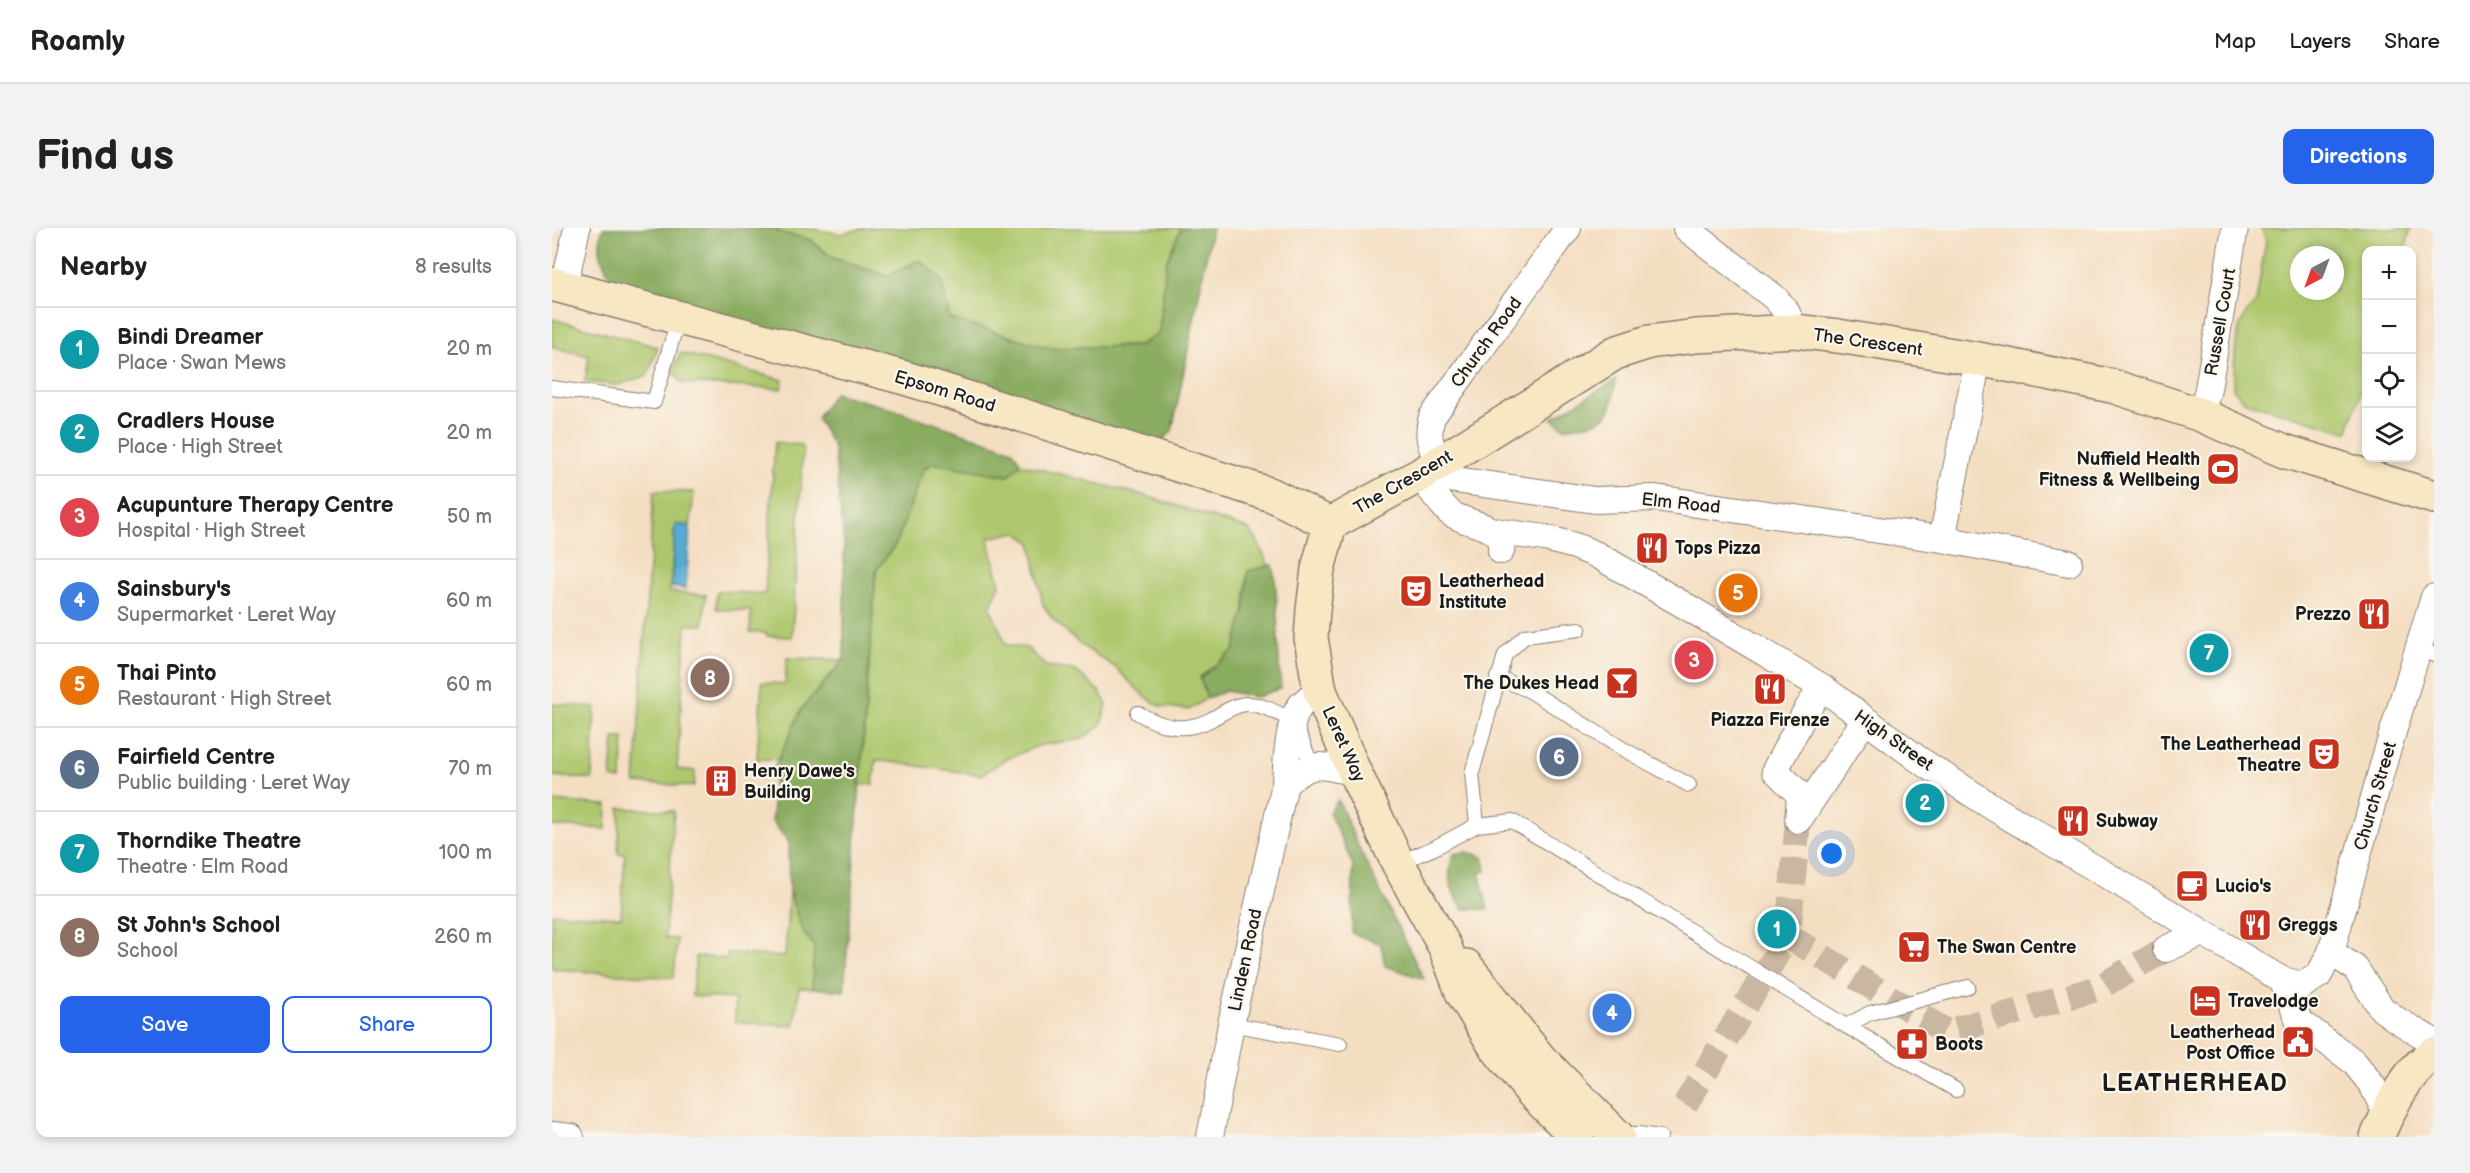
<!DOCTYPE html>
<meta charset="utf-8">
<style>
:root{--surface:#fff;--page:#f2f2f2;--text:#202124;--muted:#757577;--line:#e0e0e0;--accent:#2563eb}
body{margin:0;font-family:"Balsamiq Sans",sans-serif;background:var(--page);color:var(--text)}
.controls{position:absolute;right:18px;top:18px;display:grid;overflow:hidden;border-radius:12px;box-shadow:0 3px 9px #0003}
.controls button{width:54px;height:54px;display:grid;place-items:center;padding:0;border:0;border-bottom:2px solid var(--line);background:var(--surface);color:var(--text);font:30px sans-serif}
.compass{position:absolute;left:1738px;top:18px;width:54px;height:54px;border-radius:50%;background:var(--surface);box-shadow:0 3px 9px #0003;rotate:221deg}
.you{position:absolute;left:1280px;top:626px;width:21px;height:21px;margin:-15px;border:4px solid #fff;border-radius:50%;background:#1a73e8;box-shadow:0 0 0 9px #1a73e833}
.badge{display:grid;place-items:center;width:39px;height:39px;border-radius:50%;background:var(--accent);color:#fff;font-size:20px;font-weight:700}
.pin{position:absolute;translate:-50% -50%;border:3px solid #fff;box-shadow:0 2px 6px #0006}
.list{margin:0;padding:0;list-style:none}
h2{display:flex;justify-content:space-between;align-items:center;height:78px;margin:0;padding:0 24px;font-size:26px}
h2 small{font-size:20px;font-weight:400;color:var(--muted)}
.list li{display:grid;grid-template-columns:39px 1fr auto;gap:18px;align-items:center;box-sizing:border-box;height:84px;padding:0 24px;border-top:2px solid var(--line)}
.list b{display:block;font-size:22px;white-space:nowrap}
.list p{margin:0;font-size:20px;white-space:nowrap;color:var(--muted)}
.list em{font-size:20px;font-style:normal;color:var(--muted)}
.actions{display:flex;gap:12px;padding:18px 24px}
.actions a{flex:1;padding:14px 0;border:2px solid var(--accent);border-radius:12px;text-align:center;font-size:21px;color:var(--accent)}
.actions .main{background:var(--accent);color:#fff}
.icon{flex:none;width:33px;height:33px;fill:none;stroke:currentColor;stroke-width:2;stroke-linecap:round;stroke-linejoin:round}
.map{position:relative;flex:none;width:1882px;height:909px;overflow:hidden;border-radius:12px}
header{display:flex;align-items:center;gap:36px;box-sizing:border-box;height:84px;padding:0 30px;background:var(--surface);border-bottom:2px solid var(--line)}
header strong{font-size:28px}
nav{display:flex;gap:33px;margin-inline-start:auto;font-size:21px}
.intro{display:flex;align-items:center;justify-content:space-between;box-sizing:border-box;height:144px;padding:0 36px}
h1{margin:0;font-size:42px}
.button{padding:15px 27px;border-radius:12px;background:var(--accent);color:#fff;font-size:21px;font-weight:700}
main{display:flex;gap:36px;padding:0 36px}
aside{flex:1;background:var(--surface);border-radius:12px;box-shadow:0 3px 9px #0003}
.map>svg:first-child{display:block}
.green{fill:#aec76d;stroke:#657244;stroke-width:1.5;fill-rule:evenodd}
.forest{fill:#8aac60;stroke:#53643e;stroke-width:1.5}
.water{fill:#56abd2;stroke:#396477;stroke-width:1.5}
.lines{fill:none;stroke-linecap:round;stroke-linejoin:round}
.street-tunnel{stroke:#c9b7a1;stroke-width:26;stroke-dasharray:26 13;stroke-linecap:butt}
.lane-casing{stroke:#887d6f;stroke-width:16}
.street-casing{stroke:#887d6f;stroke-width:28}
.secondary-casing{stroke:#887d6f;stroke-width:36}
.lane{stroke:#fff;stroke-width:14}
.street{stroke:#fff;stroke-width:26}
.secondary{stroke:#f8e7c3;stroke-width:33}
.labels{text-anchor:middle;stroke-width:4.5;stroke-linejoin:round;paint-order:stroke}
.street-label{font-size:18px;fill:#1c1c1c;stroke:#fbf7ec}
.poi-label{font-size:18px;font-weight:bold;fill:#1c1c1c;stroke:#fbf7ec;text-anchor:start}
.district-label{font-size:24px;font-weight:bold;letter-spacing:1.5px;fill:#1c1c1c;stroke:#fbf7ec}
</style>
<header>
<strong>Roamly</strong>
<nav><a>Map</a><a>Layers</a><a>Share</a></nav>
</header>
<div class="intro"><h1>Find us</h1><a class="button">Directions</a></div>
<main>
<aside>
<h2>Nearby<small>8 results</small></h2>
<ul class="list">
<li><span class="badge" style="background:#0f9aa8">1</span><div><b>Bindi Dreamer</b><p>Place · Swan Mews</p></div><em>20 m</em></li>
<li><span class="badge" style="background:#0f9aa8">2</span><div><b>Cradlers House</b><p>Place · High Street</p></div><em>20 m</em></li>
<li><span class="badge" style="background:#e0444e">3</span><div><b>Acupunture Therapy Centre</b><p>Hospital · High Street</p></div><em>50 m</em></li>
<li><span class="badge" style="background:#3f7fe0">4</span><div><b>Sainsbury's</b><p>Supermarket · Leret Way</p></div><em>60 m</em></li>
<li><span class="badge" style="background:#e8710a">5</span><div><b>Thai Pinto</b><p>Restaurant · High Street</p></div><em>60 m</em></li>
<li><span class="badge" style="background:#5c6f8a">6</span><div><b>Fairfield Centre</b><p>Public building · Leret Way</p></div><em>70 m</em></li>
<li><span class="badge" style="background:#0f9aa8">7</span><div><b>Thorndike Theatre</b><p>Theatre · Elm Road</p></div><em>100 m</em></li>
<li><span class="badge" style="background:#8d6e63">8</span><div><b>St John's School</b><p>School</p></div><em>260 m</em></li>
</ul>
<div class="actions"><a class="main">Save</a><a>Share</a></div>
</aside>
<div class="map">
<svg width="1882" height="909" viewBox="0 0 1882 909">
<rect width="100%" height="100%" fill="#fbf7ec"/>
<filter id="ink" filterUnits="userSpaceOnUse"><feTurbulence type="fractalNoise" baseFrequency=".0167" numOctaves="2"/><feDisplacementMap in="SourceGraphic" scale="12" xChannelSelector="R" yChannelSelector="G"/><feConvolveMatrix kernelMatrix="1 2 1 2 8 2 1 2 1" color-interpolation-filters="sRGB"/></filter>
<filter id="wash" filterUnits="userSpaceOnUse"><feTurbulence type="fractalNoise" baseFrequency=".008" numOctaves="4" result="noise"/><feDisplacementMap in="SourceGraphic" scale="24" xChannelSelector="R" yChannelSelector="G"/><feGaussianBlur stdDeviation="1.35" result="paint"/><feColorMatrix in="noise" values="0 0 0 0 0 0 0 0 0 0 0 0 0 0 0 0 0 1.4 0 .05"/><feComposite in="paint" operator="in"/></filter>
<g filter="url(#wash)">
<rect width="100%" height="100%" fill="#f4dec2"/>
<!-- green -->
<path class="green" d="M224,0H256L289,6L312,0H629L614,35L607,105L587,118L498,120L398,91L389,51L335,48L281,30L259,12L227,4Z
M1709,0H1859L1853,22H1814V149L1795,204L1691,173L1681,160C1684,129 1679,95 1704,75L1714,12ZM1747,27H1783V63H1747Z
M0,91L106,119L96,147L66,157L33,154L37,128L0,119Z
M129,125L231,152L229,161L130,155L121,143Z
M223,214L249,217L251,221L240,409L215,408L214,405L198,404L199,383L164,381L165,363L213,366Z
M380,235L456,248L469,236L594,268L696,301L704,311L717,338L696,343L693,381L682,423L648,449L655,470L637,482L608,478L592,468L563,439L529,417L502,393L491,377L479,314L464,304L436,310L448,357L438,379L454,417L475,420L494,438L524,443L548,464L555,477L549,497L530,511L488,517L452,532L430,547L324,532L321,556L308,557L324,343L345,314L371,242Z
M102,263L142,264L138,298L123,297L118,364L154,367L151,397H134L125,541L143,543L142,558L83,555Z
M235,430L292,432L251,479L227,531H205L210,454L233,456Z
M0,476L43,479L40,551L0,548Z
M62,510H72L69,552L59,550Z
M0,573L55,577L54,601L0,598Z
M68,580L122,583L113,710L125,711L122,750L0,741V685L69,689L73,626H66Z
M237,663L251,704L262,718L260,760H247L242,798L183,794V771L140,768L144,728L175,731V725L233,729Z"/>
<!-- forest -->
<path class="forest" d="M51,0H224L227,4L259,12L281,30L335,48L368,32L389,51L398,91L498,120L587,118L607,105L614,35L629,0H660L620,203L609,214L66,62C53,41 42,24 51,0Z
M1064,152C1059,196 1052,193 1012,200L1000,190Z
M282,165L337,180L461,222L469,236L456,248L381,235L371,242L345,314L324,343L292,763L260,760L262,718L251,704L237,663L236,613L220,593L223,538L251,479L292,432V315L282,220L265,190Z
M721,337C728,377 724,419 729,460L704,469L674,463L655,470L648,450L682,422L693,381L696,343Z
M786,572L810,627L872,751L833,738L829,716L800,705L801,637L777,584Z
M915,624L931,629L934,643L927,645L936,681H911C898,661 893,650 902,626Z"/>
<!-- water -->
<path class="water" d="M123,296L138,298L134,361L119,359Z"/>
</g>
<g filter="url(#ink)">
<g class="lines">
<!-- street-tunnel -->
<path class="street-tunnel" d="M1246,592L1236,708L1395,804L1544,761L1614,721
M1133,877L1236,708"/>
<!-- lane casing -->
<g class="lane-casing">
<path id="lane" d="M0,160L102,174L127,88
M1867,421L1882,427
M945,449L978,463L1071,521L1137,557
M586,485C611,500 634,505 660,491C670,485 682,477 694,476C709,475 729,487 742,493L760,538
M925,597L920,545L953,427L973,408L1027,401
M846,635L882,620L925,597L960,593L1294,798L1318,785L1416,759
M679,796L788,816
M1294,798L1404,862
M1066,906H1086L1108,909"/>
</g>
<!-- street casing -->
<g class="street-casing">
<path id="street" d="M1134,0L1223,70L1234,83L1243,103
M12,59L25,0
M1649,187L1656,161L1683,0
M886,235C879,218 874,207 880,189L1016,0
M868,247L1043,272L1103,270L1390,311L1426,131
M868,247C877,259 886,273 897,284C914,298 953,295 949,323
M942,303L993,310L1023,318L1045,327L1137,380L1270,459L1366,531L1442,580L1730,752L1751,757L1767,747L1779,724L1833,530L1882,369
M1390,311L1517,335
M733,556C761,531 769,537 803,545
M1248,590L1312,493
M1246,592L1248,567L1223,542L1254,483L1270,459
M1614,721L1650,705
M1779,724L1803,740L1830,781L1845,792L1882,814
M1730,752L1747,793L1802,834L1820,857L1835,887
M0,907L19,909
M658,909L679,796L733,556C734,536 736,492 749,477C754,471 762,467 768,463"/>
</g>
<!-- secondary casing -->
<g class="secondary-casing">
<path id="secondary" d="M0,56L353,150L720,267L778,296
M778,296L868,247L1063,125L1097,114L1144,108L1243,103L1286,108L1426,131L1560,158L1649,187L1732,223L1882,269
M778,296L766,341L761,382L759,410L768,463L803,545L846,635L893,719L910,764L943,818L979,863L1025,909
M914,738L988,831L1066,909
M1825,909C1838,880 1854,843 1882,826"/>
</g>
<!-- lane -->
<use href="#lane" class="lane"/>
<!-- street -->
<use href="#street" class="street"/>
<!-- secondary -->
<use href="#secondary" class="secondary"/>
</g>
</g>
<!-- icons -->
<defs>
<g id="stadium-square" transform="scale(1.725)"><rect x="-9" y="-9" width="18" height="18" rx="4" fill="#c8321e" stroke="#fbf7ec"/><path d="M0-5a6.5 5 0 1 0 0 10a6.5 5 0 1 0 0-10ZM-3.5-1.8h7v3.6h-7Z" fill="#fff"/></g>
<g id="restaurant-square" transform="scale(1.725)"><rect x="-9" y="-9" width="18" height="18" rx="4" fill="#c8321e" stroke="#fbf7ec"/><path d="M-5-6h1v4h1v-4h1v4h1v-4h1v5L-1.5 .5V6h-2V.5L-5-1ZM5-6V6H3V1.5H1.5Q1.5-4 5-6Z" fill="#fff"/></g>
<g id="theatre-square" transform="scale(1.725)"><rect x="-9" y="-9" width="18" height="18" rx="4" fill="#c8321e" stroke="#fbf7ec"/><path d="M-5-5.5Q0-4 5-5.5V0Q5 5 0 6Q-5 5-5 0ZM-3.3-2.5H-1v1.5H-3.3ZM1-2.5H3.3v1.5H1ZM-2.8 1Q0 5.5 2.8 1Z" fill="#fff"/></g>
<g id="bar-square" transform="scale(1.725)"><rect x="-9" y="-9" width="18" height="18" rx="4" fill="#c8321e" stroke="#fbf7ec"/><path d="M-6-5H6L.8 .8V4.5H3.5V6h-7V4.5H-.8V.8Z" fill="#fff"/></g>
<g id="building-square" transform="scale(1.725)"><rect x="-9" y="-9" width="18" height="18" rx="4" fill="#c8321e" stroke="#fbf7ec"/><path d="M-4-6H4V6H1V3H-1V6H-4ZM-2.5-4.3h1.7v1.8h-1.7ZM.8-4.3h1.7v1.8H.8ZM-2.5-1h1.7V.8h-1.7ZM.8-1h1.7V.8H.8Z" fill="#fff"/></g>
<g id="cafe-square" transform="scale(1.725)"><rect x="-9" y="-9" width="18" height="18" rx="4" fill="#c8321e" stroke="#fbf7ec"/><path d="M-5.5-4.5H6V0H3Q3 3.5 0 3.5H-2.5Q-5.5 3.5-5.5 0ZM3-3.2v2h1.7v-2ZM-6 4.5H4V6H-6Z" fill="#fff"/></g>
<g id="supermarket-square" transform="scale(1.725)"><rect x="-9" y="-9" width="18" height="18" rx="4" fill="#c8321e" stroke="#fbf7ec"/><path d="M-6-5.5h2.5l.6 2H6L4.5 2H-2.5L-4.4-4H-6ZM-1.5 3.2a1.3 1.3 0 1 0 .1 0ZM3 3.2a1.3 1.3 0 1 0 .1 0Z" fill="#fff"/></g>
<g id="hotel-square" transform="scale(1.725)"><rect x="-9" y="-9" width="18" height="18" rx="4" fill="#c8321e" stroke="#fbf7ec"/><path d="M-6-4.5h1.5V1H6V5H4.5V3h-9V5H-6ZM-4 0a1.8 1.8 0 1 1 3.6 0ZM.5 0V-2.5h3Q6-2.5 6 0Z" fill="#fff"/></g>
<g id="civic-square" transform="scale(1.725)"><rect x="-9" y="-9" width="18" height="18" rx="4" fill="#c8321e" stroke="#fbf7ec"/><path d="M-.6-6.5H3V-4.5H.6V-3L4-1V1h2V6H-6V1h2V-1L-.6-3ZM-1.2 2.5V6h2.4V2.5Z" fill="#fff"/></g>
<g id="pharmacy-square" transform="scale(1.725)"><rect x="-9" y="-9" width="18" height="18" rx="4" fill="#c8321e" stroke="#fbf7ec"/><path d="M-2-6h4v4h4v4h-4v4h-4v-4h-4v-4h4Z" fill="#fff"/></g>
</defs>
<g fill-rule="evenodd">
<use href="#stadium-square" x="1671" y="241"/>
<use href="#restaurant-square" x="1100" y="320"/>
<use href="#theatre-square" x="864" y="363"/>
<use href="#restaurant-square" x="1822" y="386"/>
<use href="#bar-square" x="1070" y="455"/>
<use href="#restaurant-square" x="1218" y="461"/>
<use href="#theatre-square" x="1772" y="526"/>
<use href="#building-square" x="169" y="553"/>
<use href="#restaurant-square" x="1521" y="593"/>
<use href="#cafe-square" x="1640" y="658"/>
<use href="#restaurant-square" x="1703" y="697"/>
<use href="#supermarket-square" x="1362" y="719"/>
<use href="#hotel-square" x="1653" y="773"/>
<use href="#civic-square" x="1746" y="814"/>
<use href="#pharmacy-square" x="1360" y="816"/>
</g>
<g class="labels">
<!-- street labels -->
<g class="street-label">
<text transform="translate(1668 94) rotate(-80)" y="6">Russell Court</text>
<text transform="translate(934 114) rotate(-54)" y="6">Church Road</text>
<text transform="translate(1316 114) rotate(8)" y="6">The Crescent</text>
<text transform="translate(393 163) rotate(17)" y="6">Epsom Road</text>
<text transform="translate(851 254) rotate(-30)" y="6">The Crescent</text>
<text transform="translate(1129 275) rotate(6)" y="6">Elm Road</text>
<text transform="translate(1342 512) rotate(35)" y="6">High Street</text>
<text transform="translate(792 516) rotate(66)" y="6">Leret Way</text>
<text transform="translate(1823 568) rotate(-74)" y="6">Church Street</text>
<text transform="translate(693 732) rotate(-78)" y="6">Linden Road</text>
</g>
<!-- poi labels -->
<g class="poi-label">
<text x="1648" y="237" text-anchor="end">Nuffield Health<tspan x="1648" dy="21">Fitness &amp; Wellbeing</tspan></text>
<text x="1123" y="326">Tops Pizza</text>
<text x="887" y="359">Leatherhead<tspan x="887" dy="21">Institute</tspan></text>
<text x="1799" y="392" text-anchor="end">Prezzo</text>
<text x="1047" y="461" text-anchor="end">The Dukes Head</text>
<text x="1218" y="498" text-anchor="middle">Piazza Firenze</text>
<text x="1749" y="522" text-anchor="end">The Leatherhead<tspan x="1749" dy="21">Theatre</tspan></text>
<text x="192" y="549">Henry Dawe's<tspan x="192" dy="21">Building</tspan></text>
<text x="1544" y="599">Subway</text>
<text x="1663" y="664">Lucio's</text>
<text x="1726" y="703">Greggs</text>
<text x="1385" y="725">The Swan Centre</text>
<text x="1676" y="779">Travelodge</text>
<text x="1723" y="810" text-anchor="end">Leatherhead<tspan x="1723" dy="21">Post Office</tspan></text>
<text x="1383" y="822">Boots</text>
</g>
<!-- district labels -->
<g class="district-label">
<text x="1643" y="863">LEATHERHEAD</text>
</g>
</g>
</svg>
<div class="controls">
<button>+</button>
<button>−</button>
<button><svg class="icon" aria-label="locate" viewBox="0 0 24 24"><circle cx="12" cy="12" r="6"/><path d="M12 2v4M12 18v4M2 12h4M18 12h4"/></svg></button>
<button><svg class="icon" aria-label="layers" viewBox="0 0 24 24"><path d="M12 4l9 5-9 5-9-5zM3 14l9 5 9-5"/></svg></button>
</div>
<svg class="compass" viewBox="-18 -18 36 36"><path d="M0-13l5 13h-10z" fill="#e53935"/><path d="M0 13l5-13h-10z" fill="#757577"/></svg>
<div class="you"></div>
<div class="pin badge" style="left:1225px;top:701px;background:#0f9aa8">1</div>
<div class="pin badge" style="left:1373px;top:575px;background:#0f9aa8">2</div>
<div class="pin badge" style="left:1142px;top:432px;background:#e0444e">3</div>
<div class="pin badge" style="left:1060px;top:785px;background:#3f7fe0">4</div>
<div class="pin badge" style="left:1186px;top:365px;background:#e8710a">5</div>
<div class="pin badge" style="left:1007px;top:529px;background:#5c6f8a">6</div>
<div class="pin badge" style="left:1657px;top:425px;background:#0f9aa8">7</div>
<div class="pin badge" style="left:158px;top:450px;background:#8d6e63">8</div>
</div>
</main>
